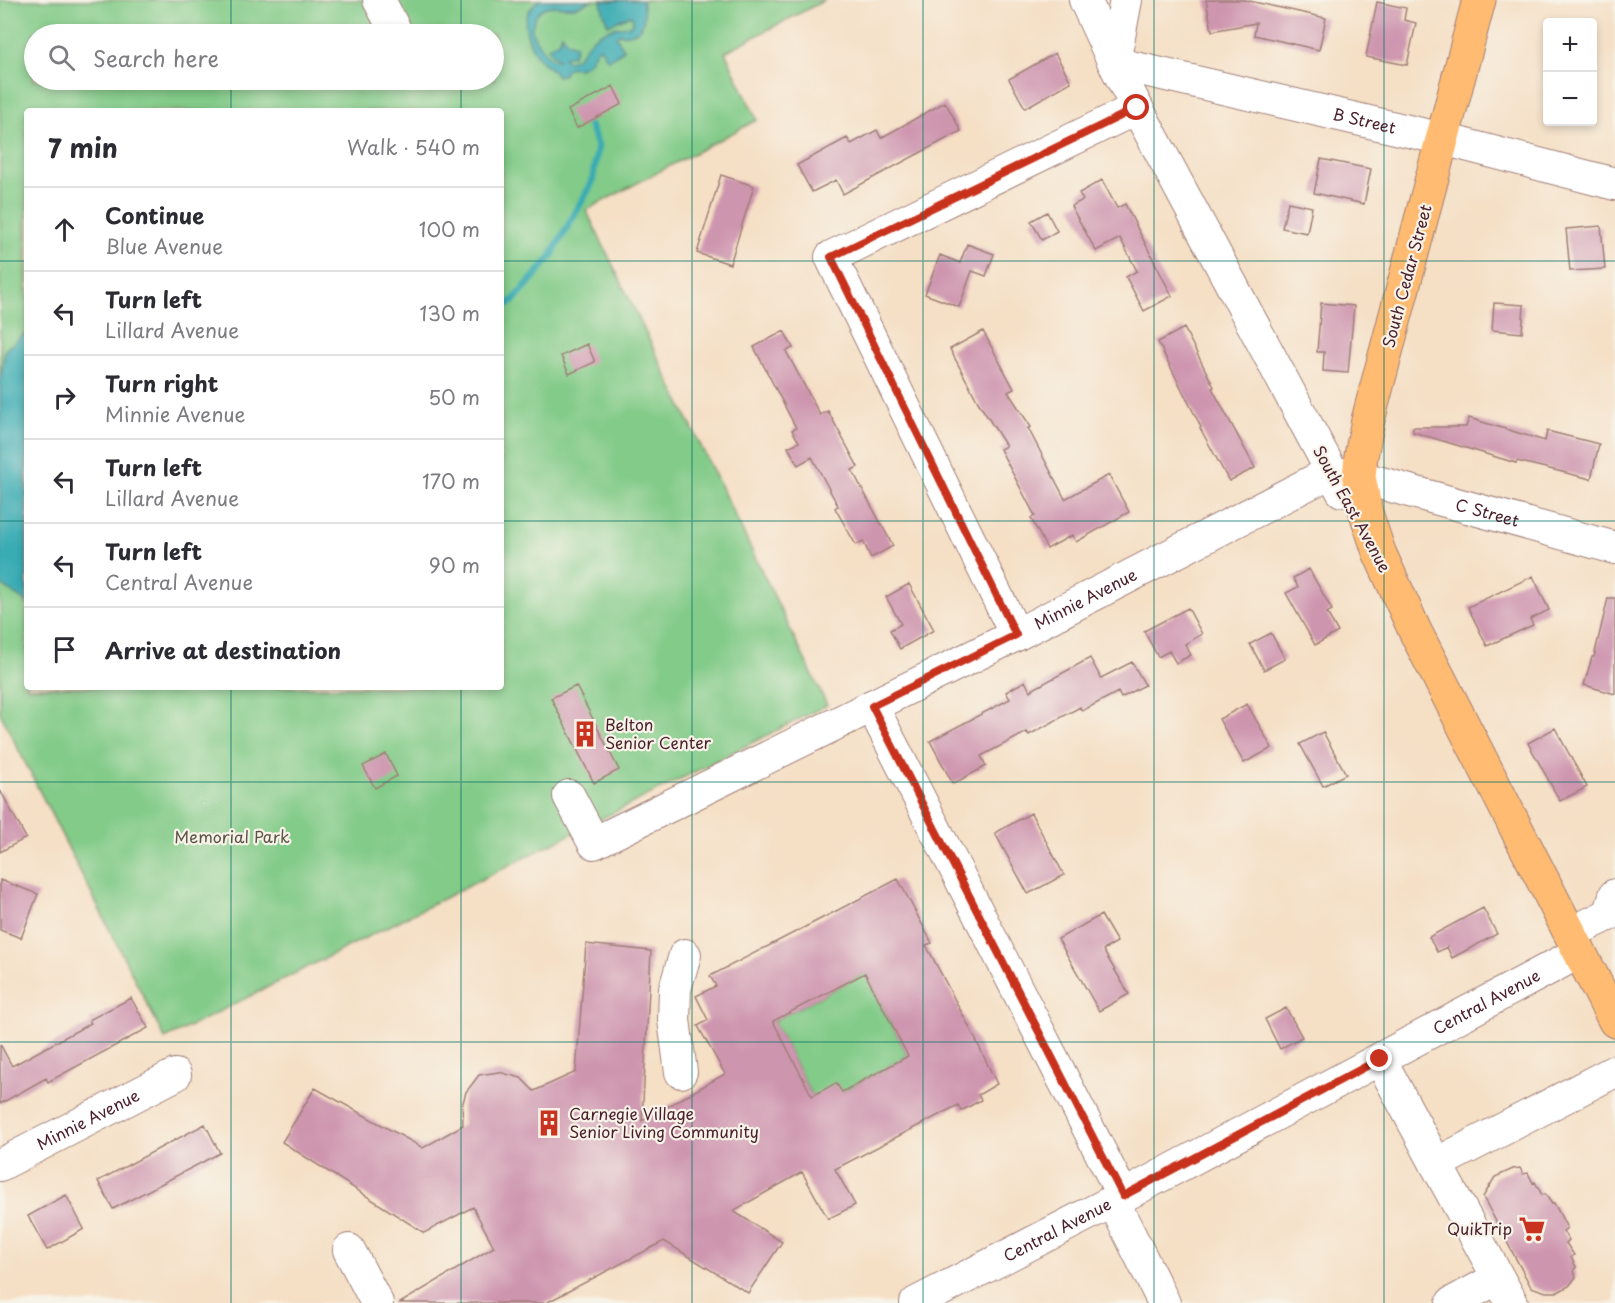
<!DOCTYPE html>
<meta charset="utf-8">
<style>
:root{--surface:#fff;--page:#f7f7f7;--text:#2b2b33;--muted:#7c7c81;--line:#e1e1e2}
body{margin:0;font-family:"Playpen Sans",sans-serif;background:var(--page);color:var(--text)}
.controls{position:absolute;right:18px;top:18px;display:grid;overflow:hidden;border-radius:6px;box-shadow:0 3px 9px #0003}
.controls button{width:54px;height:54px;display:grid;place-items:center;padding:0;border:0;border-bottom:2px solid var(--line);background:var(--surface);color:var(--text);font:30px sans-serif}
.stop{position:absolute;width:18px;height:18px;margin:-14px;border:4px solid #c8321e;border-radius:50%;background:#fff}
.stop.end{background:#c8321e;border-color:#fff;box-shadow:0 2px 6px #0008}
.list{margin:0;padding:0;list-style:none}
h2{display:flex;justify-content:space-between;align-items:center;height:78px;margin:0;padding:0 24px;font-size:26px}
h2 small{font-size:20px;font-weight:400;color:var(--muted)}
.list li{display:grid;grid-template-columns:39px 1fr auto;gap:18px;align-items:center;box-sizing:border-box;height:84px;padding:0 24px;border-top:2px solid var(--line)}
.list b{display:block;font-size:22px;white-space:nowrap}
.list p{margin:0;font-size:20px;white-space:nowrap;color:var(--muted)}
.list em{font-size:20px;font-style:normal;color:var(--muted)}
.icon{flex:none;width:33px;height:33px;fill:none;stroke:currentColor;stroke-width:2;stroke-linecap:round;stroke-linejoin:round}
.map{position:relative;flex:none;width:1615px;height:1303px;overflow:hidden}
.search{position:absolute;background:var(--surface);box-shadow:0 3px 9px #0003;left:24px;top:24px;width:480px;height:66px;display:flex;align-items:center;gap:15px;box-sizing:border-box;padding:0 21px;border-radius:33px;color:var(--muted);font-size:22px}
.panel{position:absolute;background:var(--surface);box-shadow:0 3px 9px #0003;left:24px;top:108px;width:480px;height:582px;border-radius:6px}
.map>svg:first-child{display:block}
.green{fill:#82cb88;stroke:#66755a;stroke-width:1.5;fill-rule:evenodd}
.water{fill:#39abb3;stroke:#42656f;stroke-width:1.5}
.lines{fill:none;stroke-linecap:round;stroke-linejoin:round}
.stream{stroke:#39abb3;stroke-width:7}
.building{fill:#ce95af;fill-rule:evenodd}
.minor-casing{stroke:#a07f78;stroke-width:34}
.major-casing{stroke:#a07f78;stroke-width:35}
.minor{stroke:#fff;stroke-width:32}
.major{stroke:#febb71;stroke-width:33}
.route{stroke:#c8321e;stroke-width:8}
.grid{fill:none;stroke:#0f766e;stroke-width:1.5;stroke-opacity:0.55}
.labels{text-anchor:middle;stroke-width:4.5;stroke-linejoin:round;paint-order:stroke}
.street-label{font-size:16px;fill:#4a1f2b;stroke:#f7f3e8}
.poi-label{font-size:16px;fill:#4a1f2b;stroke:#f7f3e8;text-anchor:start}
.park-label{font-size:16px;fill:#5b5347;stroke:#f7f3e8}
</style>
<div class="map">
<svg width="1615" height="1303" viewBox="0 0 1615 1303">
<rect width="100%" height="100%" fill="#f7f3e8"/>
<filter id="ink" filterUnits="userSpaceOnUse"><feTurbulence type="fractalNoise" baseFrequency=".0167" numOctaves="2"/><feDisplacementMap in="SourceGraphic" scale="12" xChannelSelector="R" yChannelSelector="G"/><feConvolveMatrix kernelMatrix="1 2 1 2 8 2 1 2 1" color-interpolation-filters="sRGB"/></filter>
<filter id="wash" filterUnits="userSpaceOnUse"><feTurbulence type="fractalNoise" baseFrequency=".008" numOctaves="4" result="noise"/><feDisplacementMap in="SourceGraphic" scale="24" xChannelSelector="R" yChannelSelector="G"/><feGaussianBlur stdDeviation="1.35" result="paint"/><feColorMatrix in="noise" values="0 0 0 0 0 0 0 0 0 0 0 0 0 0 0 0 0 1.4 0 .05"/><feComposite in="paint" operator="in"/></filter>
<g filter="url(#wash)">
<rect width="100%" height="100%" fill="#f5dfc5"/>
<!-- green -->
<path class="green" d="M0,0H825L725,52L757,120L586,210L827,705L165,1039L0,713ZM34,34H494V80H34ZM27,111H501V687H27Z
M865,973L908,1056L842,1092L812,1096L773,1021Z"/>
<!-- water -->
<path class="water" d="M539,0H592C586,3 580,6 574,7C558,8 541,0 534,20C529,32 534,36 540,46C545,53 549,59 558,60V58L552,55L548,47L559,42L562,34L567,42L576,45L573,55L564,57L566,61C581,60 582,49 591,40C594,37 599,34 603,32C612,26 622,28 631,25L633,19L631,15L608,25L603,11L601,1L642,0C645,13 647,31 629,34C625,35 622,34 618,34L616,36L624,50L608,60L600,47C593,53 590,67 578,68C575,68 572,67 568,68L563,75L557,76C553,69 549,68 543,63C534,55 523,32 526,19C527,11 533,5 539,0Z
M27,332V603L0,584V380L5,350Z"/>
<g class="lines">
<!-- stream -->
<path class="stream" d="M501,308L513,301L550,258L592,183L598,146L590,126"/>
</g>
<g id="blocks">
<!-- building -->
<path class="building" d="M1206,0H1245L1326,18L1319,50L1254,35L1256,23L1212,31Z
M1377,2L1406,8L1404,20L1416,23L1407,65L1366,57Z
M1055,53L1071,82L1025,108L1009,79Z
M613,86L622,104L577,128L568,110Z
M945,102L961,131L843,194L836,180L812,192L797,165L847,138L851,144L877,130L881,138Z
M1321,159L1371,169L1364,204L1314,193Z
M721,175L754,186L730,264L697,253Z
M1102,180L1117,208L1125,204L1172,296L1144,311L1126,277L1137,271L1120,238L1096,251L1071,206L1083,200L1079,193Z
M1288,202L1312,207L1307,233L1282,228Z
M1047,212L1057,231L1042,240L1031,221Z
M1601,226L1605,269L1570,271L1566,229Z
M967,244L994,254L986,276L972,271L959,307L925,294L940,255L960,263Z
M1321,303L1354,306L1348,373L1323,371L1324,352H1317Z
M1494,303L1524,305L1522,333L1492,330Z
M1184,328L1214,387L1212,388L1255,468L1229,481L1200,428L1201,427L1158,342Z
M784,331L793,348L786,351L820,415L828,411L858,467L852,470L893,546L871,558L863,541L856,545L835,508L838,506L812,457L798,465L788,447L799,442L792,430L796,428L754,347Z
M983,331L1014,389L1008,392L1031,427L1028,428L1065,499L1109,475L1129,512L1076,542L1072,535L1047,549L1031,518L1035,516L1000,449L1006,446L978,402L950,349Z
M587,344L595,362L569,374L561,356Z
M1469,418L1545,441L1547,431L1599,444L1591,479L1517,461L1516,463L1413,432V427H1466Z
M1309,569L1332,610L1327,613L1338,632L1315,645L1286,593L1298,587L1293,578Z
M1533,576L1549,610L1530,619L1533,625L1487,646L1468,607Z
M909,584L934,630L900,649L890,630L901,624L886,597Z
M1608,598H1615V694L1584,685L1592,657H1594Z
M1188,608L1202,634L1185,644L1191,655L1176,663L1169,651L1158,657L1144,631Z
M1271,633L1285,659L1264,670L1250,644Z
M1090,658L1101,678L1132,662L1145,685L1121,698L1118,692L1082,711L1080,707L1029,735L1027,732L981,756L986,766L953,784L930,741L1010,699L1006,692L1025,681L1030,691Z
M576,686L619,770L594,783L551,698Z
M1247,704L1272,748L1244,763L1219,719Z
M1555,728L1587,787L1560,801L1528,743Z
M1323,732L1346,774L1323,786L1300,744Z
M386,754L397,776L375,788L363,766Z
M0,790L26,838L0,852Z
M1031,813L1064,875L1028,894L995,833Z
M898,879L932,943L926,945L975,1038L997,1084L978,1095L981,1100L961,1111L958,1105L835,1169L855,1205L828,1219L802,1172L733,1211L782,1242L748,1293L664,1241L546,1303H400L494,1247L473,1207L424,1233L282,1142L315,1088L423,1148L463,1125L462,1106L466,1092L479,1075L499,1072L521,1078L534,1091L576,1072L586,944L651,951L642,1121L725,1074L698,1026L708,1020L696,996L716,986L710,976ZM865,973L908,1056L842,1092L836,1083L812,1096L773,1021Z
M0,880L38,894L21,938L0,930Z
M1483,908L1497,934L1452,958L1447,947L1437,952L1429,937Z
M1101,915L1117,942L1103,950L1129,994L1099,1011L1058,939Z
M131,998L148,1028L48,1082L46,1078L0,1104V1044L12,1066L91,1023L89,1020Z
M1286,1008L1302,1037L1280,1049L1265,1019Z
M205,1124L220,1153L113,1209L98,1181Z
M1520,1168L1523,1174L1528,1173L1533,1183L1535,1182L1542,1195L1545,1194L1552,1204L1554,1203L1567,1228L1563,1231L1569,1240L1566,1243L1574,1255L1571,1257L1576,1267L1574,1270L1576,1277L1569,1286L1558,1292H1546L1531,1287L1483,1197L1495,1177L1513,1169Z
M66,1195L84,1229L47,1250L28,1216Z"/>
</g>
</g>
<g filter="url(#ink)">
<use href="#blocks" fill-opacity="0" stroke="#a07f78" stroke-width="1.5"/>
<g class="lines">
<!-- minor casing -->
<g class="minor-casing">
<g id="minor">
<path d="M379,0L397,34"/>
<path d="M1085,0L1114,63L1137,108L1342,491"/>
<path id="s1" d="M1126,0L1114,63L1443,139L1615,184"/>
<path d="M1016,635L831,257L1137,108"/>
<path d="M872,706L1123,1196"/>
<path id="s2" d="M569,796L594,843L1016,635L1331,472L1359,477L1615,548"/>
<path d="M1571,933L1610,914L1615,895"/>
<path d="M1380,1059L1436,1164L1615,1071"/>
<path d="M681,1072L674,1020L675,989L685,955"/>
<path d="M1436,1164L1512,1303"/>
<path id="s3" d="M0,1165L175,1075"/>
<path d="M1113,1201L1164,1303"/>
<path d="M349,1250L377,1303"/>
<path id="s4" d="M916,1303L1123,1196L1580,952"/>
<path d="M1452,1303L1498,1278"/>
</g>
</g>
<!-- major casing -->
<g class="major-casing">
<path id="major" d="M1479,0L1368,420L1361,456L1359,477L1366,513L1379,552L1415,631L1615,1021"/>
</g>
<!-- minor -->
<use href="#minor" class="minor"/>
<!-- major -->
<use href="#major" class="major"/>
</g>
</g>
<g class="lines" filter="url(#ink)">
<!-- route -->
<path class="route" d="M1137,108L831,257L1016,635L872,706L1123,1196L1380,1059"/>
</g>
<!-- grid -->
<path class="grid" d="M231,0V34M461,0V34M692,0V1303M923,0V1303M1154,0V1303M1384,0V1303M231,80V111M461,80V111M0,261H27M501,261H1615M0,521H27M501,521H1615M231,687V1303M461,687V1303M0,782H1615M0,1042H1615"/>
<!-- icons -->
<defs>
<g id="building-bare" transform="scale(2.07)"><path d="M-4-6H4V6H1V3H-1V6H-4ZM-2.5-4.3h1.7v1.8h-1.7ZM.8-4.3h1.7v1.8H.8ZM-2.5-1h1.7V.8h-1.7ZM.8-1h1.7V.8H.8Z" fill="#c8321e" stroke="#f7f3e8" stroke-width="2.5" paint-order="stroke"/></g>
<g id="supermarket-bare" transform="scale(2.07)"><path d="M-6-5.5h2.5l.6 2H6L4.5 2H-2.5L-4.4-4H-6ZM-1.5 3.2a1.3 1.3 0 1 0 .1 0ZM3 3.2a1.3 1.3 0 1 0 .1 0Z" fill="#c8321e" stroke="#f7f3e8" stroke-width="2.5" paint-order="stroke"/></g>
</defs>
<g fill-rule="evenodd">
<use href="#building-bare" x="585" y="734"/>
<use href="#building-bare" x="549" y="1123"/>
<use href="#supermarket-bare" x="1532" y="1229"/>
</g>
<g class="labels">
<!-- street labels -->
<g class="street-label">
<text dy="6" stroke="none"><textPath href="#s1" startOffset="321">B Street</textPath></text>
<text transform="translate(1407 276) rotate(-75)" y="6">South Cedar Street</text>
<text transform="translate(1352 509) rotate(61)" y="6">South East Avenue</text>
<text dy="6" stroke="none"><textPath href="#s2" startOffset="1040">C Street</textPath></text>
<text dy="6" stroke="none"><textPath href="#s2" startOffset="602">Minnie Avenue</textPath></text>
<text dy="6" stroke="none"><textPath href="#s4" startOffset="645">Central Avenue</textPath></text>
<text dy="6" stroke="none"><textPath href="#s3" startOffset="99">Minnie Avenue</textPath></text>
<text dy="6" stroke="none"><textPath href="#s4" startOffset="159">Central Avenue</textPath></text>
</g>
<!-- poi labels -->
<g class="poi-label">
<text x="605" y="731">Belton<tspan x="605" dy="18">Senior Center</tspan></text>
<text x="569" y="1120">Carnegie Village<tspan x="569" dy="18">Senior Living Community</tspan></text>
<text x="1512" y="1235" text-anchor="end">QuikTrip</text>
</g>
<!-- park labels -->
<g class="park-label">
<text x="232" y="843">Memorial Park</text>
</g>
</g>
</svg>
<div class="controls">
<button>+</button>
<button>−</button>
</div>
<div class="stop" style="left:1137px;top:108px"></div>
<div class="stop end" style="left:1380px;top:1059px"></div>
<div class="search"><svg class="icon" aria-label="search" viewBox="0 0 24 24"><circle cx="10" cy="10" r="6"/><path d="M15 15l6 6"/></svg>Search here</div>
<section class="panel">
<h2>7 min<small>Walk · 540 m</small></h2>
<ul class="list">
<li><svg class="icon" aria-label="ahead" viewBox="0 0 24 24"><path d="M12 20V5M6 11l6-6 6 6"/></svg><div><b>Continue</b><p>Blue Avenue</p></div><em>100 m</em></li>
<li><svg class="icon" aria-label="left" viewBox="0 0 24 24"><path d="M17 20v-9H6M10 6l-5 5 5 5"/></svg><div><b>Turn left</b><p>Lillard Avenue</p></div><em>130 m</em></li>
<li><svg class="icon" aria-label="right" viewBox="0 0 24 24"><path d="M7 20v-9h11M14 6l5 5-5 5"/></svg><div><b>Turn right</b><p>Minnie Avenue</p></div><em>50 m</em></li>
<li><svg class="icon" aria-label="left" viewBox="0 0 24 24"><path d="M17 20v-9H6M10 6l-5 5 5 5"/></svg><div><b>Turn left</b><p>Lillard Avenue</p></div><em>170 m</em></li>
<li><svg class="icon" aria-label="left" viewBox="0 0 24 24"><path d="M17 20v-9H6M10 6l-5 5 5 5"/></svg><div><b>Turn left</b><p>Central Avenue</p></div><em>90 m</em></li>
<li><svg class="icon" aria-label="arrive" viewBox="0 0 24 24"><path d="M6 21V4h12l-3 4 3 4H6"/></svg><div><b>Arrive at destination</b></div></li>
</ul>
</section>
</div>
